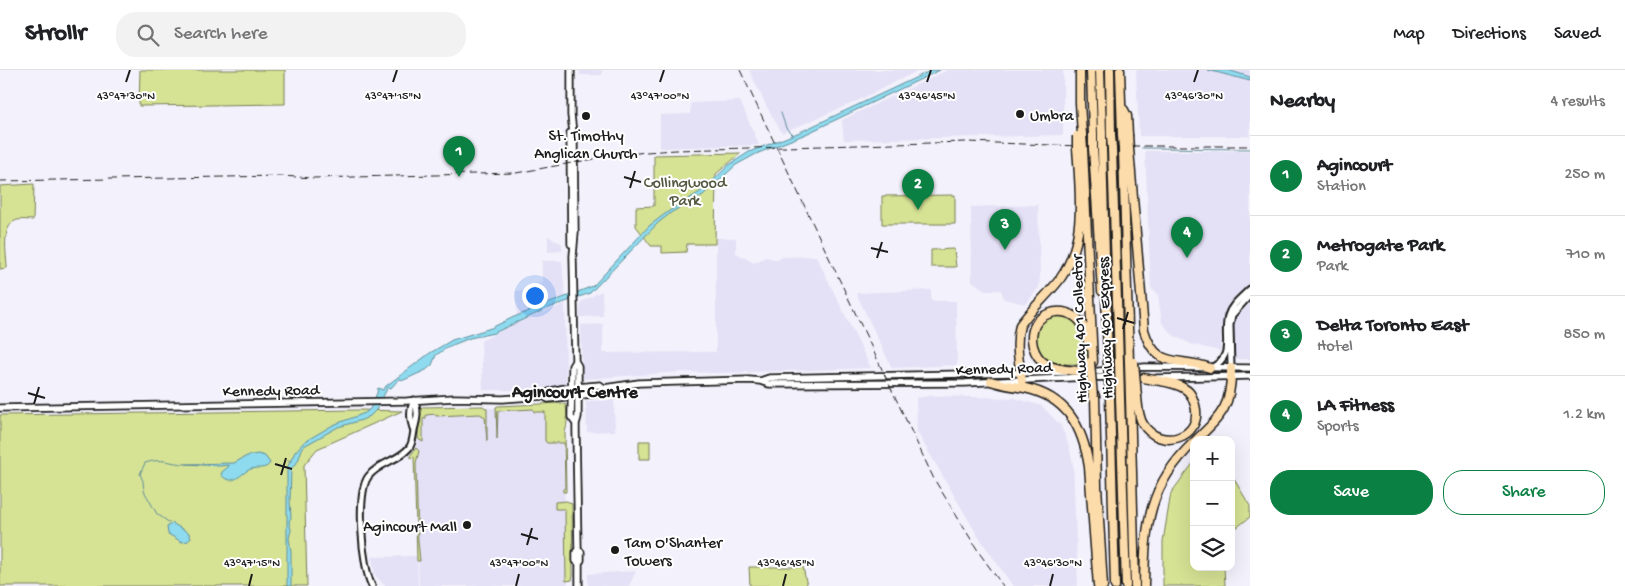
<!DOCTYPE html>
<meta charset="utf-8">
<style>
:root{--surface:#fff;--page:#f2f2f2;--text:#202124;--muted:#757577;--line:#e0e0e0;--accent:#0b8043}
body{margin:0;font-family:"Gochi Hand",sans-serif;background:var(--page);color:var(--text)}
.controls{position:absolute;right:15px;bottom:15px;display:grid;overflow:hidden;border-radius:10px;box-shadow:0 5px 20px #0002}
.controls button{width:45px;height:45px;display:grid;place-items:center;padding:0;border:0;border-bottom:1px solid var(--line);background:var(--surface);color:var(--text);font:25px sans-serif}
.you{position:absolute;left:534px;top:225px;width:18px;height:18px;margin:-12px;border:4px solid #fff;border-radius:50%;background:#1a73e8;box-shadow:0 0 0 8px #1a73e833}
.badge{display:grid;place-items:center;width:32px;height:32px;border-radius:50%;background:var(--accent);color:#fff;font-size:16px;font-weight:700}
.pin{position:absolute;translate:-50% -41px;filter:drop-shadow(0 1px 2px #0008)}
.pin::after{content:'';position:absolute;top:26px;width:18px;height:15px;background:inherit;clip-path:polygon(0 0,100% 0,50% 100%)}
.list{margin:0;padding:0;list-style:none}
h2{display:flex;justify-content:space-between;align-items:center;height:65px;margin:0;padding:0 20px;font-size:21px}
h2 small{font-size:16px;font-weight:400;color:var(--muted)}
.list li{display:grid;grid-template-columns:32px 1fr auto;gap:15px;align-items:center;box-sizing:border-box;height:80px;padding:0 20px;border-top:1px solid var(--line)}
.list b{display:block;font-size:19px;white-space:nowrap}
.list p{margin:0;font-size:16px;white-space:nowrap;color:var(--muted)}
.list em{font-size:16px;font-style:normal;color:var(--muted)}
.actions{display:flex;gap:10px;padding:15px 20px}
.actions a{flex:1;padding:11px 0;border:1px solid var(--accent);border-radius:20px;text-align:center;font-size:18px;color:var(--accent)}
.actions .main{background:var(--accent);color:#fff}
.icon{flex:none;width:28px;height:28px;fill:none;stroke:currentColor;stroke-width:2;stroke-linecap:round;stroke-linejoin:round}
.map{position:relative;flex:none;width:1250px;height:516px;overflow:hidden}
header{display:flex;align-items:center;gap:30px;box-sizing:border-box;height:70px;padding:0 25px;background:var(--surface);border-bottom:1px solid var(--line)}
header strong{font-size:24px}
nav{display:flex;gap:28px;margin-inline-start:auto;font-size:18px}
.search{width:350px;height:45px;background:var(--page);display:flex;align-items:center;gap:12px;box-sizing:border-box;padding:0 18px;border-radius:20px;color:var(--muted);font-size:19px}
main{display:flex}
aside{flex:1;background:var(--surface)}
.map>svg:first-child{display:block}
.built{fill:#e4e0f6}
.green{fill:#d6e294;stroke:#797f58}
.water{fill:#8edaee;stroke:#608e9a}
.lines{fill:none;stroke-linecap:round;stroke-linejoin:round}
.stream{stroke:#608e9a;stroke-width:1}
.tertiary-casing{stroke:#1c1c1c;stroke-width:9}
.secondary-casing{stroke:#1c1c1c;stroke-width:9}
.motorway-casing{stroke:#1c1c1c;stroke-width:11}
.tertiary{stroke:#fff;stroke-width:5}
.secondary{stroke:#fff;stroke-width:5.5}
.motorway{stroke:#fddcac;stroke-width:8}
.rail{stroke:#1c1c1c;stroke-width:1;stroke-dasharray:8 4;stroke-linecap:butt}
.motorway-bridge-casing{stroke:#1c1c1c;stroke-width:11;stroke-linecap:butt}
.motorway-bridge{stroke:#fddcac;stroke-width:8}
.ticks{fill:none;stroke:#1c1c1c;stroke-width:2}
.poi-dot{fill:#1c1c1c;stroke:#fff;stroke-width:2}
.labels{text-anchor:middle;stroke-width:4;stroke-linejoin:round;paint-order:stroke}
.poi-label{font-size:16px;fill:#1c1c1c;stroke:#fff;text-anchor:start}
.park-label{font-size:16px;fill:#545740;stroke:#fff}
.street-label{font-size:16px;fill:#1c1c1c;stroke:#fff}
.neighbourhood-label{font-size:18px;font-weight:bold;fill:#1c1c1c;stroke:#fff}
.ticks-label{font-size:12px;text-anchor:middle;fill:#1c1c1c;stroke:#fff;stroke-width:4;stroke-linejoin:round;paint-order:stroke}
</style>
<header>
<strong>Strollr</strong>
<div class="search"><svg class="icon" aria-label="search" viewBox="0 0 24 24"><circle cx="10" cy="10" r="6"/><path d="M15 15l6 6"/></svg>Search here</div>
<nav><a>Map</a><a>Directions</a><a>Saved</a></nav>
</header>
<main>
<div class="map">
<svg width="1250" height="516" viewBox="0 0 1250 516">
<rect width="100%" height="100%" fill="#f3f1fb"/>
<filter id="ink" filterUnits="userSpaceOnUse"><feTurbulence type="fractalNoise" baseFrequency=".02" numOctaves="2"/><feDisplacementMap in="SourceGraphic" scale="10" xChannelSelector="R" yChannelSelector="G"/><feConvolveMatrix kernelMatrix="1 2 1 2 8 2 1 2 1" color-interpolation-filters="sRGB"/></filter>
<g filter="url(#ink)">
<!-- built -->
<path class="built" d="M580,0H602V5H580Z
M749,0H919L855,32L782,63L767,37Z
M948,0H1063V65L844,70L842,50Z
M1136,0H1250V66H1139Z
M740,31L759,75L660,78V45L690,44L691,33Z
M1145,81H1250V213L1229,233L1223,245L1220,281L1191,274L1173,265L1162,253L1158,224L1151,218Z
M1038,135L1040,206L1039,217L1026,234L1004,229L1001,220L986,221L972,211L971,137Z
M548,166L562,174V181L548,182Z
M716,168H736V183L754,193L766,187L778,190L782,187L816,186L871,298L716,303L680,302L584,309L582,301L581,255L603,254V283L716,282Z
M542,191H562L565,226L517,246L516,221L533,220L534,214L542,213Z
M931,220V231H956L957,295L892,298L856,223Z
M602,221L603,246L580,247L581,232Z
M1250,233V289H1234L1233,259L1235,250Z
M565,234L566,314L536,320H483L481,271L520,251Z
M929,326L1014,328L1042,336L1061,356L1069,376L1073,394L1078,516H1013L978,466L917,362L916,328Z
M614,330L615,361L587,362L586,331Z
M561,336L568,516H419L415,378L421,367L422,340Z
M417,486L418,516H385L375,505L372,487Z
M636,501L629,516H588V504Z"/>
<!-- green -->
<path class="green" d="M140,0H285V34L139,36Z
M741,83L716,104L715,174H687L686,182L662,183V176H651L636,156V137L654,136V85Z
M34,114L33,150C28,150 22,149 17,150C0,156 7,185 7,198L0,199V116Z
M955,125V154H882V126Z
M954,179L956,197H931V180Z
M1052,246C1086,245 1087,266 1088,294C1070,294 1032,298 1035,270C1036,257 1041,252 1052,246Z
M561,333L566,335C567,344 568,354 565,362L566,422H563V419L565,418L564,373H547L545,371V342H534L533,339L498,341L497,369V366L496,337L498,336Z
M483,336L487,339V371L485,347L480,344L436,346L435,344L426,345V348L423,349V372L418,369L419,343L422,337Z
M359,340L402,341L317,379L304,395L307,516H0V345Z
M639,371H650V389H639Z
M416,378L419,381L416,393L418,471L420,491H417L414,387L411,388L410,386Z
M1194,392V497H1224L1225,516H1163V471L1171,423Z
M1231,404L1250,436V447L1231,462Z
M567,431L572,434L573,506L572,510L566,511L565,439H555V432Z
M749,497H803L807,516H750Z"/>
<!-- water -->
<path class="water" d="M932,0H940L806,64L756,84L736,95L703,125L672,142L658,153L590,223L546,239L494,263L470,268L450,276L436,285L432,295L426,300L404,310L399,309L391,318L388,317L376,340L370,346L362,350L338,357L304,376L302,379L298,391L291,399L290,430L291,448L289,451L291,460L289,468L291,482V516H287V398L295,382L304,372L333,355L365,343L370,339L377,323L378,318L383,320L386,316L430,283L452,270L491,258L514,247L593,216L649,156L669,141L703,120L729,95L749,82L800,62Z
M1208,0H1228L1250,7V11Z
M258,384L265,386L270,393C266,400 259,397 251,399C241,402 234,418 221,405L222,402L229,396V395L219,396L186,394L234,393L247,386Z
M172,453L189,463L191,468L188,471L182,472L168,464L167,457Z"/>
<g class="lines">
<!-- stream -->
<path class="stream" d="M781,43L786,58L793,65
M1142,78L1250,79
M288,391H291
M170,453L157,444L144,421L143,411L140,404L145,393C163,387 170,394 186,394"/>
<!-- tertiary casing -->
<g class="tertiary-casing">
<path id="tertiary" d="M1211,298C1236,285 1222,269 1228,246C1231,235 1242,227 1250,219
M1231,298L1230,255L1232,245L1250,225
M414,361C410,351 409,340 414,330
M372,516C362,498 356,424 368,407C378,393 398,391 409,378C413,373 413,366 414,360C417,350 419,340 414,330"/>
</g>
<!-- secondary casing -->
<g class="secondary-casing">
<path id="secondary" d="M571,45L574,72L575,162L573,186L575,291L578,296V347L576,354V360L578,480L581,482V490L579,493V516
M571,46V0
M570,63L571,174
M575,291L572,296L571,347L576,354
M1089,302L1145,297L1250,298
M1157,308L1250,306
M760,311L769,308L1065,302
M543,326L548,329L600,323L604,318
M0,338L407,331L454,328L503,329L543,326C552,316 587,317 600,315L604,318L639,313L749,310L760,311L769,314L965,313L1087,307L1148,308
M578,480L576,482V491L579,493"/>
</g>
<!-- motorway casing -->
<g class="motorway-casing">
<path id="motorway" d="M1080,0V33L1082,65
M1091,0L1093,65
M1100,0L1102,64
M1110,0L1111,65
M1120,0L1122,65
M1124,40L1127,46L1128,65
M1093,78L1102,221
M1083,79L1093,292
M1102,79L1108,292
M1112,79L1119,292
M1123,79L1129,292
M1129,79L1144,260C1156,301 1179,286 1210,298
M1088,302C1075,300 1057,301 1046,294C1039,290 1035,283 1033,276C1025,242 1067,231 1082,254C1086,260 1087,268 1089,276
M991,311C1002,315 1013,316 1025,318C1067,327 1083,357 1089,397L1098,516
M1022,311C1019,293 1015,273 1020,255C1032,238 1048,225 1060,209C1087,172 1080,120 1077,78
M1095,326L1097,416L1103,516
M1137,327C1138,336 1138,346 1143,354C1159,381 1204,369 1195,335C1193,329 1191,322 1185,319C1175,311 1156,311 1144,308
M1110,328L1115,516
M1120,328L1126,516
M1130,328L1135,516
M1196,370C1222,345 1232,336 1231,298
M1144,516C1145,455 1148,416 1194,372"/>
</g>
<!-- tertiary -->
<use href="#tertiary" class="tertiary"/>
<!-- secondary -->
<use href="#secondary" class="secondary"/>
<!-- motorway -->
<use href="#motorway" class="motorway"/>
<!-- rail -->
<path class="rail" d="M740,0L934,409L980,484L1003,516
M1131,76H1250
M0,111L281,106L313,108L516,103L605,87L646,82L676,80L967,72L1081,76"/>
<!-- motorway-bridge casing -->
<g class="motorway-bridge-casing">
<path id="motorway-bridge" d="M1102,64V79
M1082,65L1083,79
M1093,65V78
M1111,65L1112,79
M1122,65L1123,79
M1128,65L1129,79
M1077,66V78
M1090,292L1093,327
M1108,292L1110,328
M1119,292L1120,328
M1129,292L1130,328
M1134,292L1137,327"/>
</g>
<!-- motorway-bridge -->
<use href="#motorway-bridge" class="motorway-bridge"/>
</g>
</g>
<!-- ticks -->
<path class="ticks" d="M126,12L130,0M393,12L397,0M660,12L664,0M927,12L931,0M1194,12L1198,0M624,107L641,112M630,118L635,101M871,178L888,182M877,188L882,172M1117,248L1134,253M1123,259L1128,242M28,323L45,328M34,334L39,317M275,394L292,399M281,405L286,388M521,464L538,469M527,475L532,458M249,516L252,504M516,516L519,504M783,516L786,504M1050,516L1053,504"/>
<!-- markers -->
<g class="poi-dot">
<circle cx="1020" cy="44" r="5"/>
<circle cx="586" cy="46" r="5"/>
<circle cx="467" cy="455" r="5"/>
<circle cx="615" cy="480" r="5"/>
</g>
<g class="labels">
<!-- poi labels -->
<g class="poi-label">
<text x="1030" y="50">Umbra</text>
<text x="586" y="70" text-anchor="middle">St. Timothy<tspan x="586" dy="18">Anglican Church</tspan></text>
<text x="457" y="461" text-anchor="end">Agincourt Mall</text>
<text x="625" y="477">Tam O'Shanter<tspan x="625" dy="18">Towers</tspan></text>
</g>
<!-- park labels -->
<g class="park-label">
<text x="685" y="117">Collingwood<tspan x="685" dy="18">Park</tspan></text>
</g>
<!-- street labels -->
<g class="street-label">
<text transform="translate(1104 258) rotate(-92)" y="6">Highway 401 Express</text>
<text transform="translate(1078 259) rotate(-92)" y="6">Highway 401 Collector</text>
<text transform="translate(1004 297) rotate(-2)" y="6">Kennedy Road</text>
<text transform="translate(271 319) rotate(-1)" y="6">Kennedy Road</text>
</g>
<!-- neighbourhood labels -->
<g class="neighbourhood-label">
<text x="575" y="327">Agincourt Centre</text>
</g>
</g>
<g class="ticks-label">
<text x="126" y="29">43°47'30"N</text>
<text x="393" y="29">43°47'15"N</text>
<text x="660" y="29">43°47'00"N</text>
<text x="927" y="29">43°46'45"N</text>
<text x="1194" y="29">43°46'30"N</text>
<text x="252" y="496">43°47'15"N</text>
<text x="519" y="496">43°47'00"N</text>
<text x="786" y="496">43°46'45"N</text>
<text x="1053" y="496">43°46'30"N</text>
</g>
</svg>
<div class="controls">
<button>+</button>
<button>−</button>
<button><svg class="icon" aria-label="layers" viewBox="0 0 24 24"><path d="M12 4l9 5-9 5-9-5zM3 14l9 5 9-5"/></svg></button>
</div>
<div class="you"></div>
<div class="pin badge" style="left:459px;top:107px">1</div>
<div class="pin badge" style="left:918px;top:140px">2</div>
<div class="pin badge" style="left:1005px;top:180px">3</div>
<div class="pin badge" style="left:1187px;top:188px">4</div>
</div>
<aside>
<h2>Nearby<small>4 results</small></h2>
<ul class="list">
<li><span class="badge">1</span><div><b>Agincourt</b><p>Station</p></div><em>250 m</em></li>
<li><span class="badge">2</span><div><b>Metrogate Park</b><p>Park</p></div><em>710 m</em></li>
<li><span class="badge">3</span><div><b>Delta Toronto East</b><p>Hotel</p></div><em>850 m</em></li>
<li><span class="badge">4</span><div><b>LA Fitness</b><p>Sports</p></div><em>1.2 km</em></li>
</ul>
<div class="actions"><a class="main">Save</a><a>Share</a></div>
</aside>
</main>
